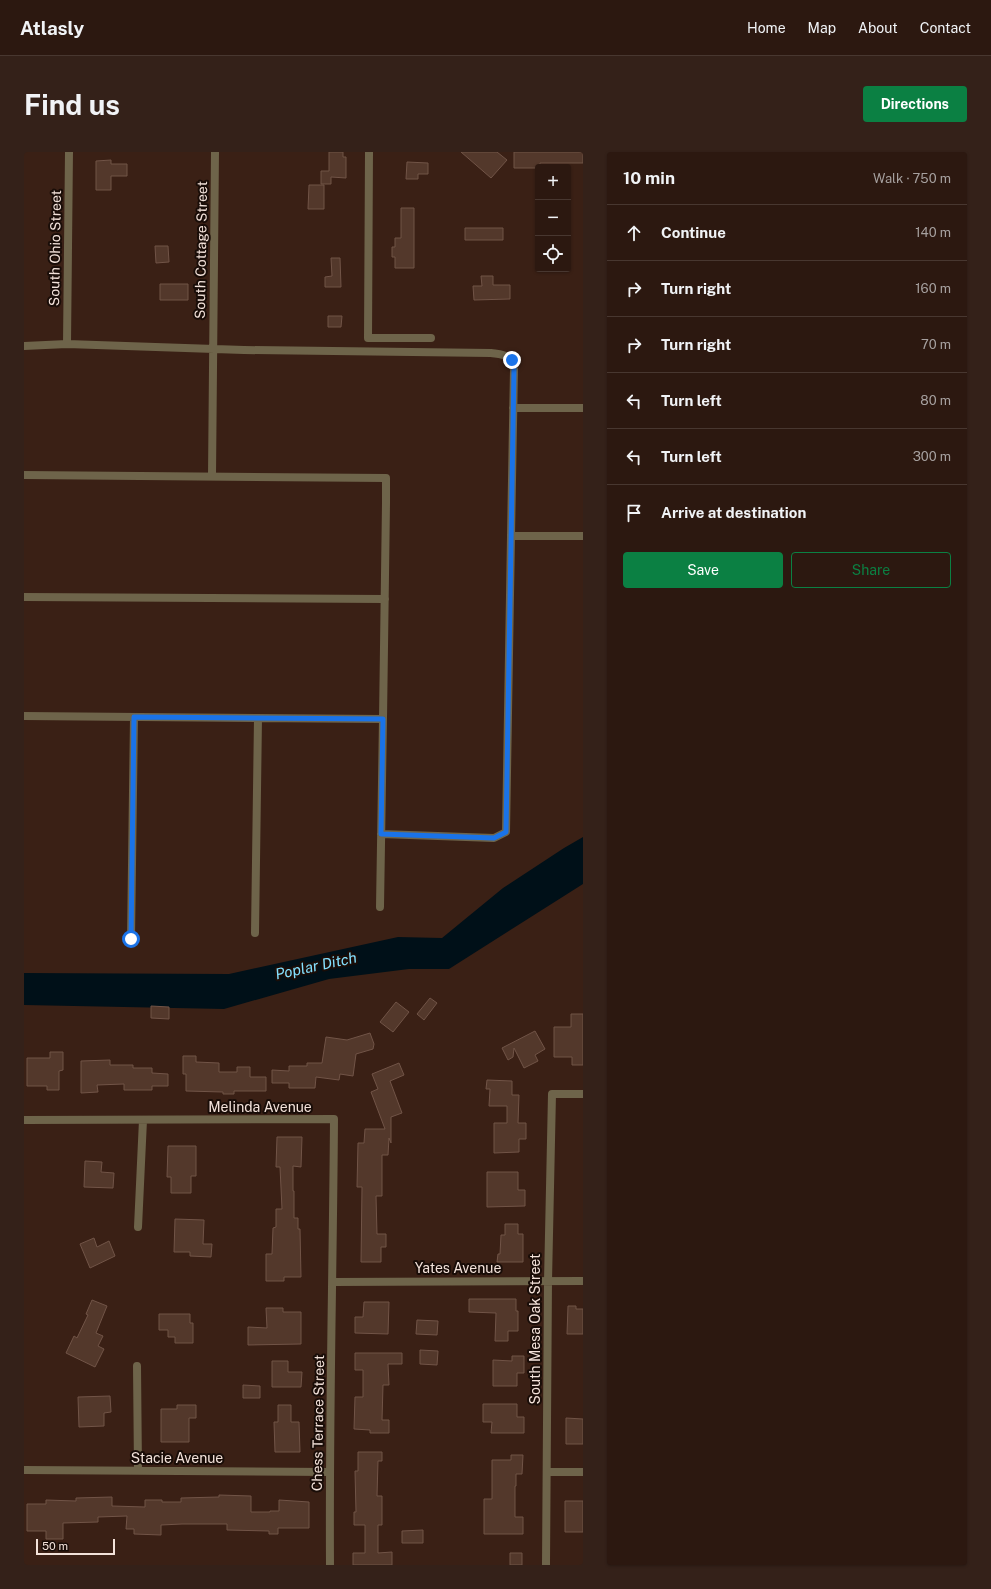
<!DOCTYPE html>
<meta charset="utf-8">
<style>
:root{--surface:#2c1810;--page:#342119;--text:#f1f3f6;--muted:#a6a09f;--line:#483730;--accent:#0b8043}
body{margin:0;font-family:"Public Sans",sans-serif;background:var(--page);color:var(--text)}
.controls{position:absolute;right:12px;top:12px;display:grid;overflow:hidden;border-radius:4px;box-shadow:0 1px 3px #0004}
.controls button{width:36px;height:36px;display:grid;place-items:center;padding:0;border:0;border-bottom:1px solid var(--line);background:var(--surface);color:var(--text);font:20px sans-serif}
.scale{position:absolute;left:12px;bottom:10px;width:79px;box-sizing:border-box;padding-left:4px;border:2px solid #f3e2da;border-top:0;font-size:11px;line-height:14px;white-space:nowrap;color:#f3e2da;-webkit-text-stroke:3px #190d08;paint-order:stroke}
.stop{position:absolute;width:12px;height:12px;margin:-9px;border:3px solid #1a73e8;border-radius:50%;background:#fff}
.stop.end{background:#1a73e8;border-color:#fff;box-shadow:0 1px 4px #0008}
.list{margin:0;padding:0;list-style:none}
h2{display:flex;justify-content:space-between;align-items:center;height:52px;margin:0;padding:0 16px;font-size:17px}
h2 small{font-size:13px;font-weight:400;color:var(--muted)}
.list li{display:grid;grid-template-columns:26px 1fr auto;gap:12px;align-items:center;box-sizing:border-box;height:56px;padding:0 16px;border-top:1px solid var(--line)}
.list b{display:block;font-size:15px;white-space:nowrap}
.list em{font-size:13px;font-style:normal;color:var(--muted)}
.actions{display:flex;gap:8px;padding:12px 16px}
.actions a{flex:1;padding:9px 0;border:1px solid var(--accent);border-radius:4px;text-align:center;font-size:14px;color:var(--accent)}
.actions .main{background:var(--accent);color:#fff}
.icon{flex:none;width:22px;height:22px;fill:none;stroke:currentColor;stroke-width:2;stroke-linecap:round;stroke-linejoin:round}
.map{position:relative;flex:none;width:559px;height:1413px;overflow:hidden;border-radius:4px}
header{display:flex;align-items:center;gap:24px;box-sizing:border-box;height:56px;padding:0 20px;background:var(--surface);border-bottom:1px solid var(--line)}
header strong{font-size:19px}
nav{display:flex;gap:22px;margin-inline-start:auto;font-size:14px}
.intro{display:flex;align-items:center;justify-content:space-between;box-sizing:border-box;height:96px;padding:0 24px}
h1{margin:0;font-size:28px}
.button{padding:10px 18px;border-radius:4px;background:var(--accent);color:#fff;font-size:14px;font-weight:700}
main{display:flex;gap:24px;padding:0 24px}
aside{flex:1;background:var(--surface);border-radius:4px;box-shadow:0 1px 3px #0004}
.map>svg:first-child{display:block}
.water{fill:#001018}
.building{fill:#53382b;stroke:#715447}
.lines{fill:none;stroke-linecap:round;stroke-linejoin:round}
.minor{stroke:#6e644a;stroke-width:8}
.route{stroke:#1a73e8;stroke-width:5}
.labels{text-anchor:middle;stroke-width:4;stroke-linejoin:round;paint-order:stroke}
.street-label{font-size:14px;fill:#f3e2da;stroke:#190d08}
.water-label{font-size:15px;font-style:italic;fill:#84e0fe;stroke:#190d08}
</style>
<header>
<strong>Atlasly</strong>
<nav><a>Home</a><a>Map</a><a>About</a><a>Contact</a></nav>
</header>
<div class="intro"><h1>Find us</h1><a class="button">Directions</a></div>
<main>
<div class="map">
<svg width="559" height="1413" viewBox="0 0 559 1413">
<rect width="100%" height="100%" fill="#3a2015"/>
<!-- water -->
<path class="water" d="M559,685V732L425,817H385L305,827L200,857L0,853V821L205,822L374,785L418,786L479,736L540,696Z"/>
<!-- building -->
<path class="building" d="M305,0H319V5H322V26L307,25V32H297V19H305Z
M437,0H473L483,8L467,26Z
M490,0H559V11H516V15L514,16H490Z
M87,8V12H103V24H87V38H72V9Z
M383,10L404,11V22H394V27H382Z
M285,33H300V57H284Z
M377,56H390V116H371V105H368V95H371V86H377Z
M441,76H479V88H441Z
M131,94H144L145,110L132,111Z
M307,106H316L317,135H301V125L308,124Z
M457,124H469V133H486V147L450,148L449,134H458Z
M136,132H164V148H136Z
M304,164H318L317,175H304Z
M406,846L413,851L400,868L393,862Z
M372,850L385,860L369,880L356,870Z
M127,854L145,855V867L127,866Z
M547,862H559V913H548V905H530V875H547Z
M511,879L521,897L511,903L514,909L500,916L490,896L489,905L484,908L478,896Z
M346,881L350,892L349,897L332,902L329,924L316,922L315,928L292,925L291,936H265V931H248V918L265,919V914H283V911H298L302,885L323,888Z
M26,900H39V918L35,919V938H23V934H3V906H26Z
M159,904H172V910L195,911V920H213V915H226V925H242V939H210V942H199V940L162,939V922H159Z
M86,908V913H109V916H128V921L144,922V934H128V938H100V932L73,933L74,940L57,941V909Z
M375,911L380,923L366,929L378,961L367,965V991L365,986L364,1003H358V1044H352L353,1082H362V1095H357V1110H337L338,1035H333L334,991H340L341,977H361L347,940L354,937L348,922Z
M463,928L488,929V943H495L494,971H502V987H495V1000L470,1001V971H483V954H465L466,937H462Z
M253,985H278L277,1015L269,1014V1039H270V1066H274V1077H276L277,1125H260V1129H242V1102H248L249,1076L252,1075V1057H258L256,1015H252Z
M144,994H172V1024H167V1041H147V1025H143Z
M61,1009L78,1010L77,1020L90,1021L89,1036L60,1035Z
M463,1020H494V1038H501V1054L463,1055Z
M151,1067L180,1068L179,1092H188L187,1105L166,1104V1100H150Z
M481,1072H494V1082H499V1110H473L474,1102H476L477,1083H481Z
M70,1086L73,1095L85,1089L91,1104L66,1116L56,1092Z
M445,1147H492V1159H494V1179H484V1189H471L472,1161L445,1160Z
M68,1148L83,1154L72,1181L79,1184L74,1194L80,1197L71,1215L42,1201L50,1184L53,1186L64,1163L62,1162Z
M340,1150H365L364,1182L331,1181V1165H339Z
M544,1154H552V1157H559V1182H543Z
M242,1156H259V1160H277V1192L224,1193V1175L243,1176Z
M135,1162H166V1171H169V1191H151V1185H144V1178H135Z
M393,1168L414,1169L413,1183L392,1182Z
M396,1198L414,1199L413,1213L396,1212Z
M331,1201H378V1212H364L365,1233H359L358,1268H365V1281H346V1278L330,1277L331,1245H339V1218H331Z
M488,1204H500V1221H493V1234H469V1208L488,1209Z
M248,1209H264V1220H278L277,1235H248Z
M219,1233L236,1234V1246H219Z
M86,1244L87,1260L80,1261V1274L55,1275L54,1245Z
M459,1252H493V1265H500V1281H467L468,1270H459Z
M153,1253H172V1266H165V1290H137V1257H153Z
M254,1253H267V1270H275L276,1300H251L250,1270H254Z
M542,1266L559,1267V1292H542Z
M334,1300H358V1309H354L353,1344H358V1373H354V1401L368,1400V1413H329V1401H341V1373H330V1360H332L331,1319H334Z
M487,1303H499L498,1322H492V1334H491V1365H499V1382H460V1347H468V1308H487Z
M195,1343L227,1344V1360H246V1359H255V1348L285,1350V1376H254V1382H245V1379L203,1378V1372H158L137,1373V1383L110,1382V1377H102L103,1364L74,1365V1370L39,1371V1387H22V1379H3V1352H22V1348L52,1349V1346L88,1345V1354L121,1355V1348H138V1350H157V1346L195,1345Z
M541,1349H559V1380H541Z
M399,1378V1391H378V1379Z
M486,1401H498V1413H486Z"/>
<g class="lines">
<!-- minor -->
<path class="minor" d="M345,0L344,186H407
M43,192L45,0
M0,194L43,192L220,198L467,201C481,203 486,202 490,217L487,384H559
M489,256H559
M0,323L362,326V351L359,567L0,564
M188,324L191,0
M0,445L361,447
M357,682L470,686L482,680L487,384
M356,755L359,567
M231,781L234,566
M107,787L110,565
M0,968L310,967C309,1116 305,1264 306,1413
M114,1075L119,968
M309,1130L559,1129
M113,1214L114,1318
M0,1318L305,1320
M524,1320H559
M522,1413L524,1129L528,942H559"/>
</g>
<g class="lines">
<!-- route -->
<path class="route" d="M107,787L110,565L359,567L357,682L470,686L482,680L490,217L488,208"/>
</g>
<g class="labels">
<!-- street labels -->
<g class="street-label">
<text transform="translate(31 96) rotate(-89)" y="5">South Ohio Street</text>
<text transform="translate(177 98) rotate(-89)" y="5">South Cottage Street</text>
<text x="236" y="960">Melinda Avenue</text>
<text x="434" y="1121">Yates Avenue</text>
<text transform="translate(511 1177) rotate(-90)" y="5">South Mesa Oak Street</text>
<text transform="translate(294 1271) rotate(-89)" y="5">Chess Terrace Street</text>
<text x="153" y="1311">Stacie Avenue</text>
</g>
<!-- water labels -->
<g class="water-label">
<text transform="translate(292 814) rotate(-12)" y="5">Poplar Ditch</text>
</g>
</g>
</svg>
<div class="controls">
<button>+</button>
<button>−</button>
<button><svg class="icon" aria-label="locate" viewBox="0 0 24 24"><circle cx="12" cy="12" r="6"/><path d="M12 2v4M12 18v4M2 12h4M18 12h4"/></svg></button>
</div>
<div class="scale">50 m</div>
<div class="stop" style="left:107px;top:787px"></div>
<div class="stop end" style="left:488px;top:208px"></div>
</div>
<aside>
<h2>10 min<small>Walk · 750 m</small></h2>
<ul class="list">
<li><svg class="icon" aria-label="ahead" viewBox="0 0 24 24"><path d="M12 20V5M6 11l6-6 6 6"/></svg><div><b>Continue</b></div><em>140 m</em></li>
<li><svg class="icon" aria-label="right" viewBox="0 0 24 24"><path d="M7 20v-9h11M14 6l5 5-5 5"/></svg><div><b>Turn right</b></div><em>160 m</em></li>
<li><svg class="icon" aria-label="right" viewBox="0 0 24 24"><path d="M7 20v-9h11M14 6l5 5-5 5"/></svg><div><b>Turn right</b></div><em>70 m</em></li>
<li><svg class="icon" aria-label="left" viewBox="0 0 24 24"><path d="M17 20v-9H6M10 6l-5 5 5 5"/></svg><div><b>Turn left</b></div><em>80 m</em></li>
<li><svg class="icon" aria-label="left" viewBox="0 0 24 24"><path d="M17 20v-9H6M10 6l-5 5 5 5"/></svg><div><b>Turn left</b></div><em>300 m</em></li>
<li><svg class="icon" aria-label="arrive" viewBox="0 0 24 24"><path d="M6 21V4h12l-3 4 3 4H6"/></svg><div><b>Arrive at destination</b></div></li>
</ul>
<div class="actions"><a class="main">Save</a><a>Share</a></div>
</aside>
</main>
